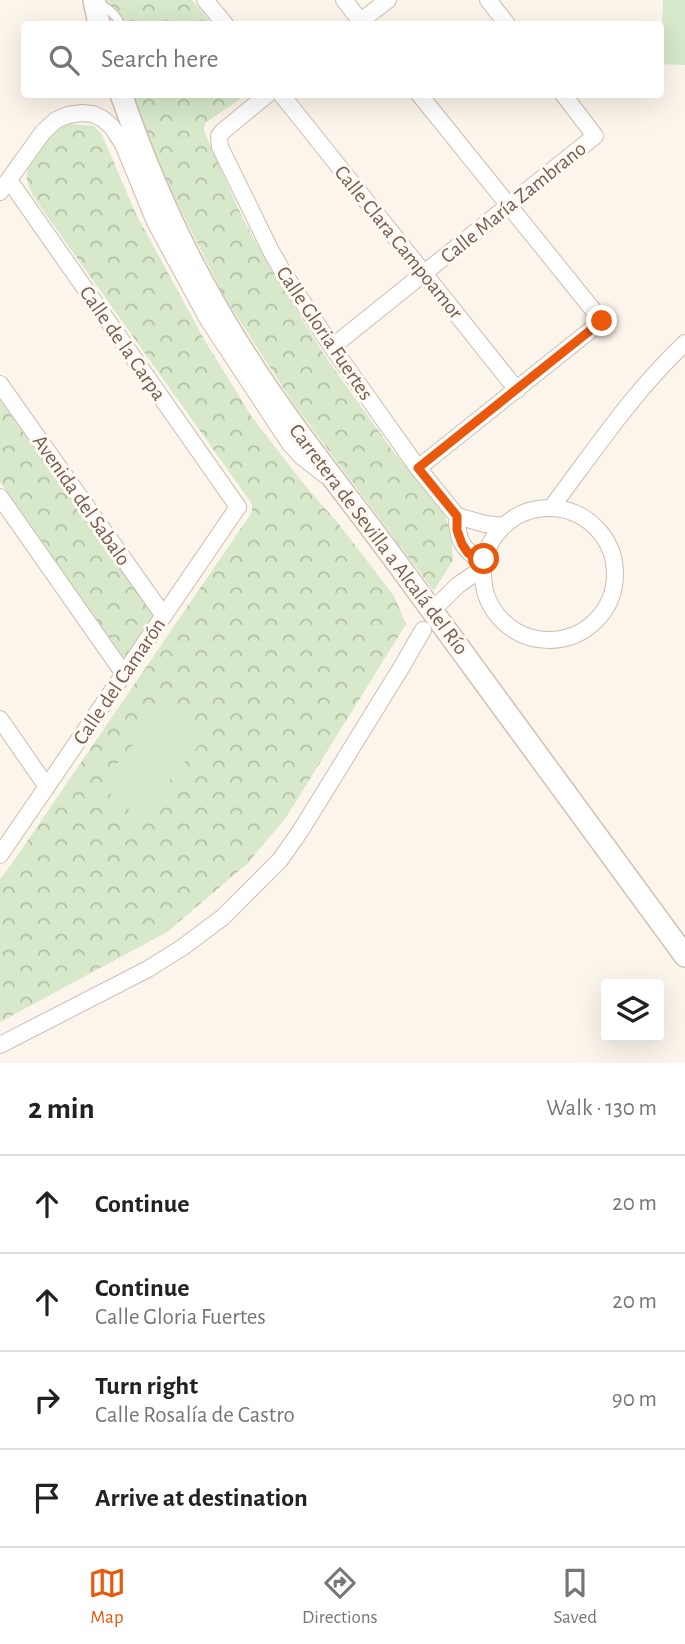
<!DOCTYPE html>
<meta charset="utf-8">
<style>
:root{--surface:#fff;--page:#f2f2f2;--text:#222;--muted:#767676;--line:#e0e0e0;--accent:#ea580c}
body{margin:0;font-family:"Alegreya Sans",sans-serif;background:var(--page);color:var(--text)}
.controls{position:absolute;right:21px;bottom:21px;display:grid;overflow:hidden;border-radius:7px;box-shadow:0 7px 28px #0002}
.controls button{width:63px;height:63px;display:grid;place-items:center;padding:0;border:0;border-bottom:2px solid var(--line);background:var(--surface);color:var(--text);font:35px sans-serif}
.stop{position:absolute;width:21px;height:21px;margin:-16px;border:5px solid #ea580c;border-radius:50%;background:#fff}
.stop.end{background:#ea580c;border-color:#fff;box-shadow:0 2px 7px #0008}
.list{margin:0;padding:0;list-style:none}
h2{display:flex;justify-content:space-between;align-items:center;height:91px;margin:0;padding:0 28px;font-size:30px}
h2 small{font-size:23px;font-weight:400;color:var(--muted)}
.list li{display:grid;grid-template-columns:46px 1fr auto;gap:21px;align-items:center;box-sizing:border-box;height:98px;padding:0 28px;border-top:2px solid var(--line)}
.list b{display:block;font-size:26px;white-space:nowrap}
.list p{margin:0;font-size:23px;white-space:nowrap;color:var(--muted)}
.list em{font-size:23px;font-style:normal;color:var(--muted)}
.icon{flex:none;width:38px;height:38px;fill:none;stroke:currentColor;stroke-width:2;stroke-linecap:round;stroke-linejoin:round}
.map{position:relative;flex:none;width:685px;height:1063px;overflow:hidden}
.search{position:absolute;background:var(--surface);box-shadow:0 7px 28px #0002;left:21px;right:21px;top:21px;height:77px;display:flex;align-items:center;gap:18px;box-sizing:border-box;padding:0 24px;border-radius:7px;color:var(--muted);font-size:26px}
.sheet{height:483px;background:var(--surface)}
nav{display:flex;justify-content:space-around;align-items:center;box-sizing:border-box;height:98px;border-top:2px solid var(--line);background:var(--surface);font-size:19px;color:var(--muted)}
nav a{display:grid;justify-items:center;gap:4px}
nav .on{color:var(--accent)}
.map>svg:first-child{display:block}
.park{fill:url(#park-crowns)}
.pitch{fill:#d7e9ca}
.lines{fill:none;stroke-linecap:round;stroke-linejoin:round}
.lane-casing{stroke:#cebdb1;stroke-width:10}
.street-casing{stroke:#cebdb1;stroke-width:18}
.secondary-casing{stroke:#d3bfb1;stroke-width:24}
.lane{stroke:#fff;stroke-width:8}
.street{stroke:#fff;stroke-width:16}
.secondary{stroke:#fff;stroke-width:21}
.route{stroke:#ea580c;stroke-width:9}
.labels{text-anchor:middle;stroke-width:6;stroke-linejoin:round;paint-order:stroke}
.street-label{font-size:21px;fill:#765c4f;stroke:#fef9f2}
</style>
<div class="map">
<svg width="685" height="1063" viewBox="0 0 685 1063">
<defs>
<pattern id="park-crowns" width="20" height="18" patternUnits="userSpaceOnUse" patternTransform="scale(1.75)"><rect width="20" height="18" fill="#d7e9ca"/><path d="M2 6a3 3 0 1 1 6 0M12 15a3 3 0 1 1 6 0" fill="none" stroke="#b3c0a6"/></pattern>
</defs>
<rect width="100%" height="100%" fill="#fcf5eb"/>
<!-- park -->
<path class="park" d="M106,0H192L212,24H112Z
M133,95H246L205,123L204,131L242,217L273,273L325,356L390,447L444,514L451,532L453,560L434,591L293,403L225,298L157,163Z
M69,124L94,126L102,135L136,214L205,341L252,417L302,482L338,523L394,596L406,624L287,816L248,863L167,932L0,1022V879L11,865L252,512V504L33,196C31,191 28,185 27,180C23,161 52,128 69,124Z
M0,400L156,616L125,660L0,482Z"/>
<!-- pitch -->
<path class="pitch" d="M663,0H685V65L661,64Z
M165,705L205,738L139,817L100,785Z"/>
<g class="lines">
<!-- lane casing -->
<g class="lane-casing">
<path id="lane" d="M97,2C107,8 115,13 120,24"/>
</g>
<!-- street casing -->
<g class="street-casing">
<path id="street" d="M205,0L225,24
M344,0L363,24
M488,0L507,24
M357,24L388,0
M268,94L222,132L219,136L220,147L271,251L283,272L332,347L418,468L457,516
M281,94L517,390
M0,192L43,132L56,120L68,115L82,113L93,114L103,119L112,127L123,144L155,222L207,318L290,444L302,457L325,475
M332,347L595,136L563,94
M0,384L164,616
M418,468L602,321L419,94
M0,497L124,674
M551,508C594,451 633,392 685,343
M483 574a66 66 0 1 1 132 0a66 66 0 1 1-132 0Z
M457,516C457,542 463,549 484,564
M457,516L485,524L504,526
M441,602L458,585L483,568
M0,719L47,787
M0,855L238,507L9,180
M0,1045L148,969L183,947L223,917L280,860L301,830L401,668L423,630"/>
</g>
<!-- secondary casing -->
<g class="secondary-casing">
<path id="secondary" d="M94,0L99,24
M121,94C153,187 193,274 247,357C293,430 349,497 400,567C495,697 590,826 685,956"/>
</g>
<!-- lane -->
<use href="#lane" class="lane"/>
<!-- street -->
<use href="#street" class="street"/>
<!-- secondary -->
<use href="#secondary" class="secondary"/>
</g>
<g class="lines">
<!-- route -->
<path class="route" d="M484,559V564L468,553L462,544L457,530V516L418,468L602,321"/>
</g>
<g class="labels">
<!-- street labels -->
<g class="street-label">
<text transform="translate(513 202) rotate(-39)" y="7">Calle María Zambrano</text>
<text transform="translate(399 242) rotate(51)" y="7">Calle Clara Campoamor</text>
<text transform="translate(325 333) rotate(56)" y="7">Calle Gloria Fuertes</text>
<text transform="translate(123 343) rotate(55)" y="7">Calle de la Carpa</text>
<text transform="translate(82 500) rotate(55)" y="7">Avenida del Sabalo</text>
<text transform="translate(379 539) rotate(53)" y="7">Carretera de Sevilla a Alcalá del Río</text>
<text transform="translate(119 681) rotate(-56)" y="7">Calle del Camarón</text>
</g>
</g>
</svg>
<div class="controls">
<button><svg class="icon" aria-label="layers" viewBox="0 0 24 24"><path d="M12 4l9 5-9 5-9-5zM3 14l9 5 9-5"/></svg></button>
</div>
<div class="stop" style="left:484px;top:559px"></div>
<div class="stop end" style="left:602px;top:321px"></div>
<div class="search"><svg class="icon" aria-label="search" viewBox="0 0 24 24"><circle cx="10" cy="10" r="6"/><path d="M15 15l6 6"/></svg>Search here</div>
</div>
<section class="sheet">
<h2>2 min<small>Walk · 130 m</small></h2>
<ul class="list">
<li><svg class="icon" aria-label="ahead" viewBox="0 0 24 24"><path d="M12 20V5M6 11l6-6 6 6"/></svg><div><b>Continue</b></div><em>20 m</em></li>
<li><svg class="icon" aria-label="ahead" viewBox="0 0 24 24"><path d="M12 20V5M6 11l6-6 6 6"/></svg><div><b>Continue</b><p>Calle Gloria Fuertes</p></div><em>20 m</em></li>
<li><svg class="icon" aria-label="right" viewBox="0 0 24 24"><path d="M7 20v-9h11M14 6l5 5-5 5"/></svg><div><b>Turn right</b><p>Calle Rosalía de Castro</p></div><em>90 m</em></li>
<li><svg class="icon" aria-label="arrive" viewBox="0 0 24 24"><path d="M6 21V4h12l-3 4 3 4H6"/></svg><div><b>Arrive at destination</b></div></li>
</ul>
</section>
<nav>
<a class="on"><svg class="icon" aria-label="map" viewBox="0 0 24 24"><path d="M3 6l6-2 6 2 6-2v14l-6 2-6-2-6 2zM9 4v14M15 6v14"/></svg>Map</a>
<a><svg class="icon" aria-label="directions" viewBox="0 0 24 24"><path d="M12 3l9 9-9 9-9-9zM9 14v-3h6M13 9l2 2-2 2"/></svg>Directions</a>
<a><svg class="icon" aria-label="saved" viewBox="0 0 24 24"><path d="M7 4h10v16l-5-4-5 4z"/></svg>Saved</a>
</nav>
